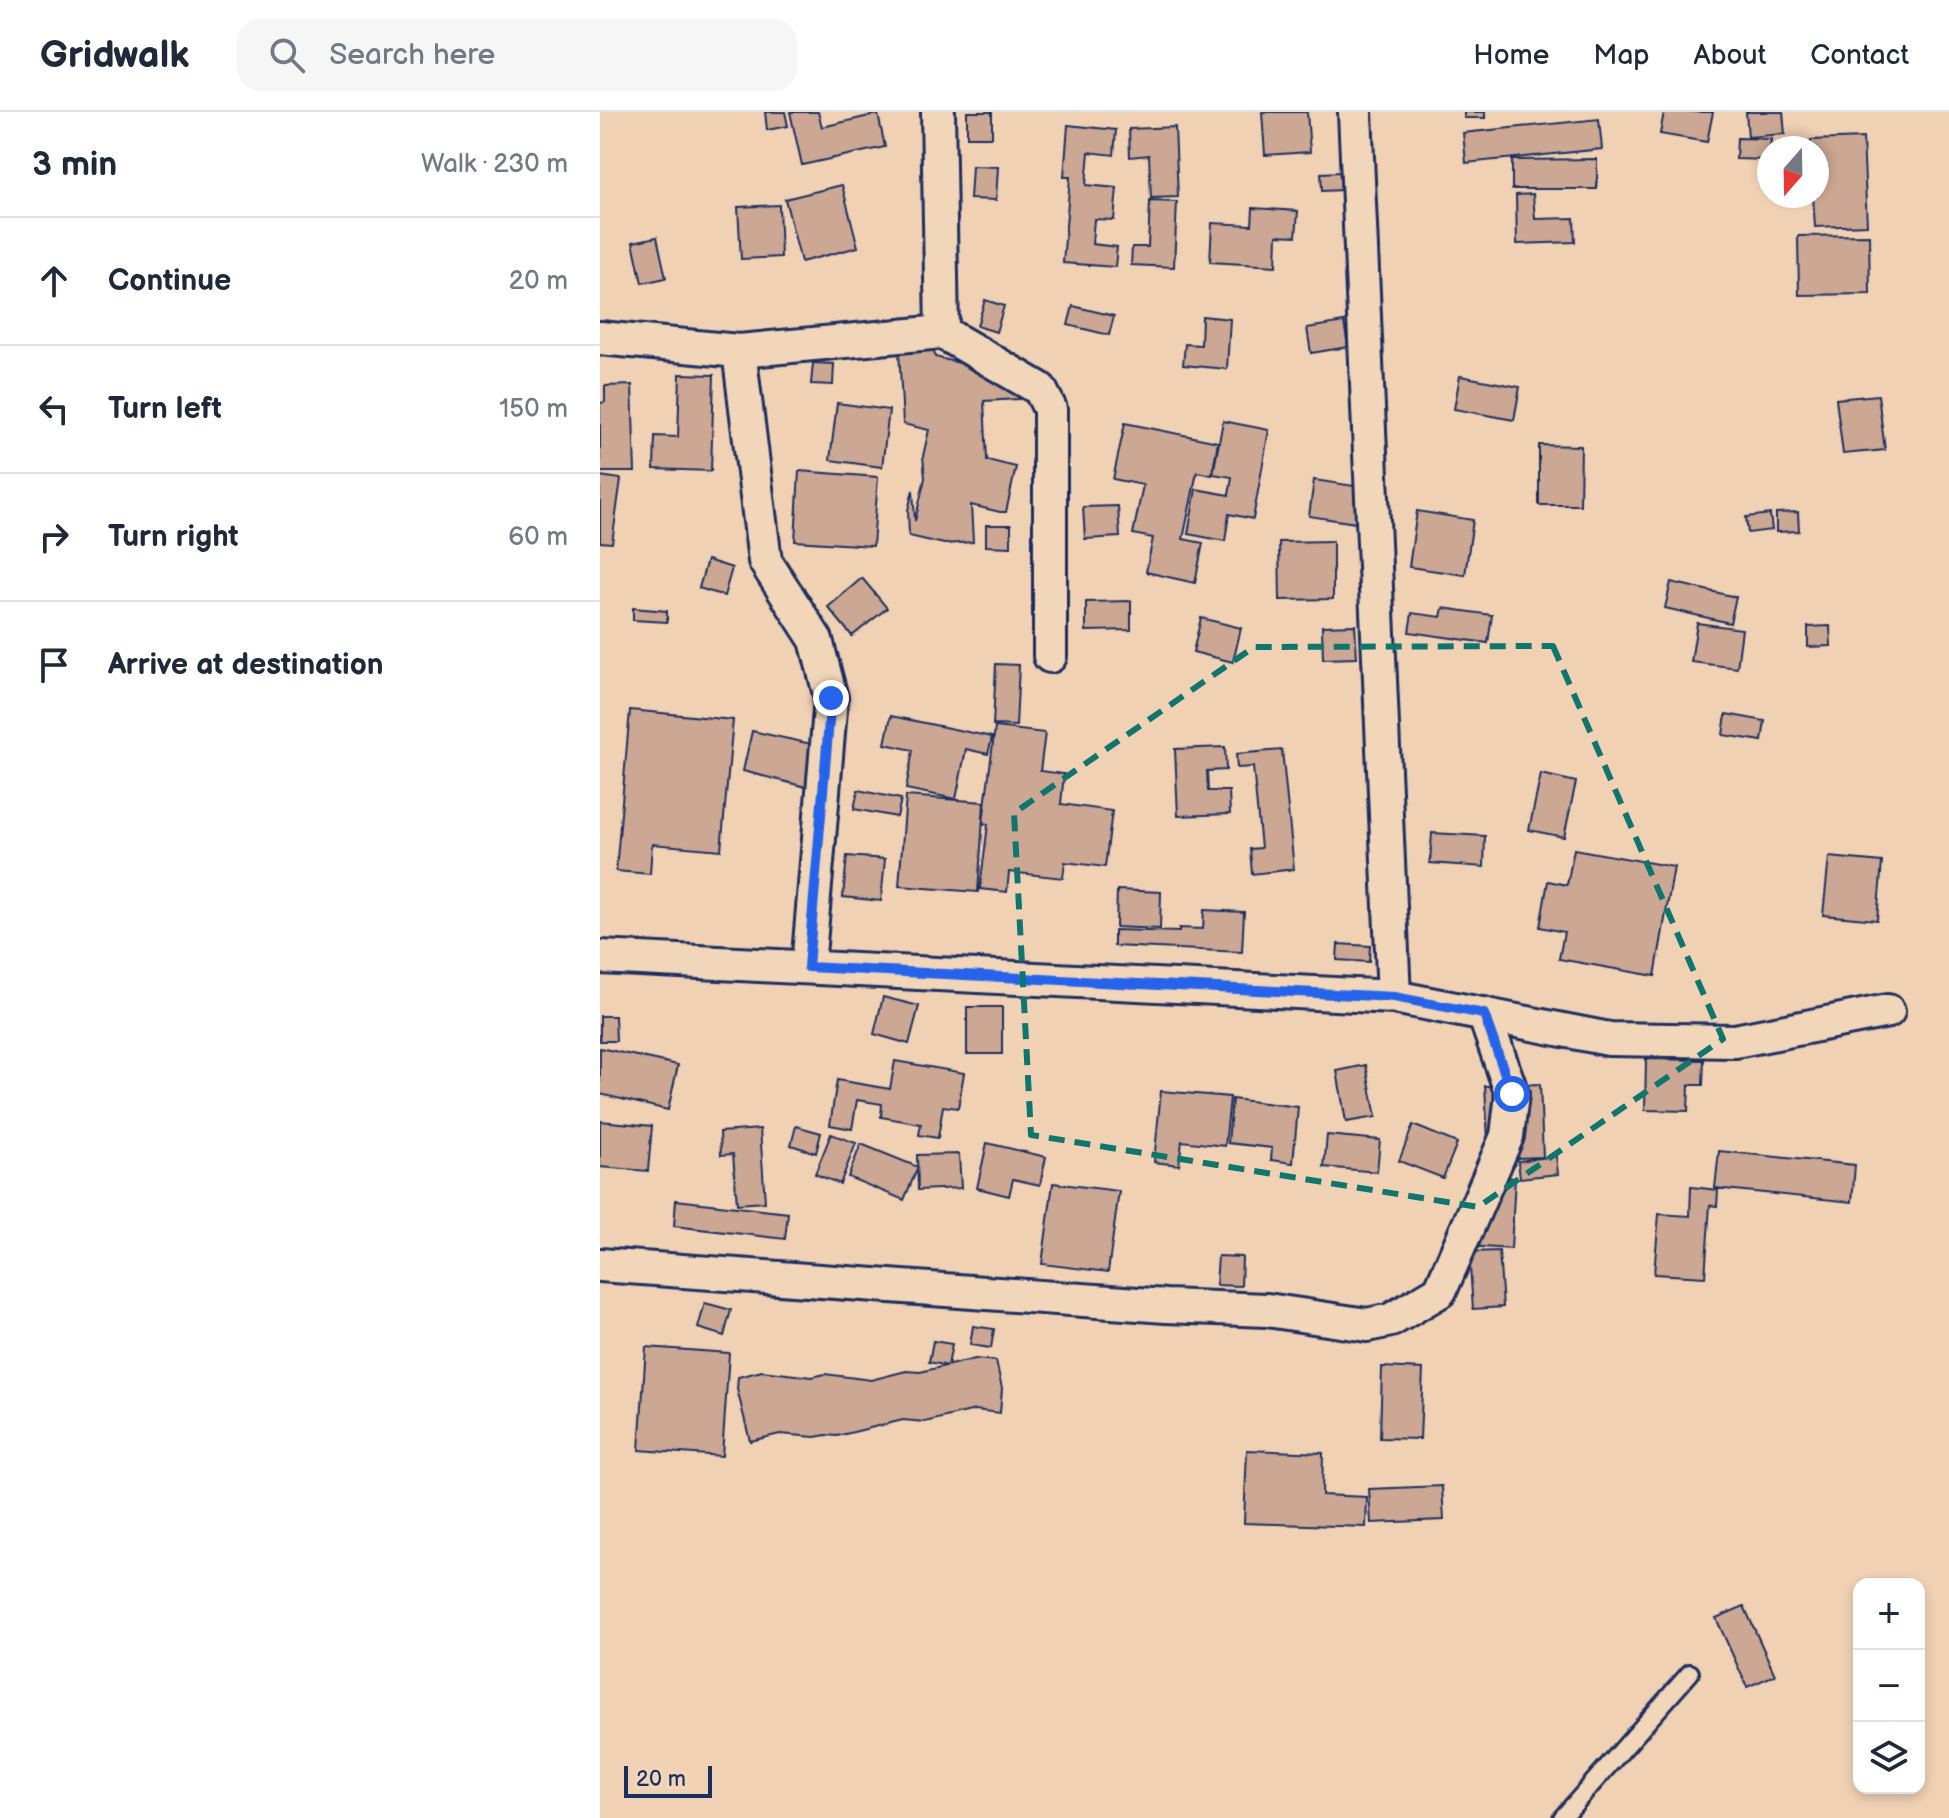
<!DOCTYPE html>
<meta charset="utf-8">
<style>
:root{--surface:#fff;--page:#f6f6f7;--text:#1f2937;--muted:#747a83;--line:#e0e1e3}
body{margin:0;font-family:"Balsamiq Sans",sans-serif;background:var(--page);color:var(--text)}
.controls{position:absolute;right:24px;bottom:24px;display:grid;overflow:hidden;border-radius:16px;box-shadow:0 4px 12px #0003}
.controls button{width:72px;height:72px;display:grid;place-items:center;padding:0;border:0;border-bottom:2px solid var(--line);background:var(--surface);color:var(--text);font:40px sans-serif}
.compass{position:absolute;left:1157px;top:24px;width:72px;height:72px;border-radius:50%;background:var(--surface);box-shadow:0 4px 12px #0003;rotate:200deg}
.scale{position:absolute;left:24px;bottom:20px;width:88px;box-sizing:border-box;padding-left:8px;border:4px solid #1b2f5e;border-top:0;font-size:22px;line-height:28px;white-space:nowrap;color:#1b2f5e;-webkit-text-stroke:6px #f2d6b9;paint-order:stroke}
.stop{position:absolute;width:24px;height:24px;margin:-18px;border:6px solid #2563eb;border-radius:50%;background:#fff}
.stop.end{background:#2563eb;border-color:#fff;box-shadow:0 2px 8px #0008}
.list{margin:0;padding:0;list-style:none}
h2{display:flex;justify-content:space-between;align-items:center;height:104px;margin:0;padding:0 32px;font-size:34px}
h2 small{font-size:26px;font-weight:400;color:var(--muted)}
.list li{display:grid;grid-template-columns:52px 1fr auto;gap:24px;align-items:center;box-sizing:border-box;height:128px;padding:0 32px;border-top:2px solid var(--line)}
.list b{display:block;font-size:30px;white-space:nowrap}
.list em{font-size:26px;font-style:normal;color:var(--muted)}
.icon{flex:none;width:44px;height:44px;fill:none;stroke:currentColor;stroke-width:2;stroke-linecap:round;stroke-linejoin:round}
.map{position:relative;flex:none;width:1349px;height:1706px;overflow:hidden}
header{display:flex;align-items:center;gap:48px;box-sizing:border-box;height:112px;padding:0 40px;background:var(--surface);border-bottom:2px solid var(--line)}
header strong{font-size:38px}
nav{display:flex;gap:44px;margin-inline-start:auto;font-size:28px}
.search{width:560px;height:72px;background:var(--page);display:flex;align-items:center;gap:20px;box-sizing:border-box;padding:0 28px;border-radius:24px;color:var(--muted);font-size:30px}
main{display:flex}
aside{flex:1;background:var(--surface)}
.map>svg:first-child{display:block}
.building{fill:#cca894;stroke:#1b2f5e;stroke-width:2}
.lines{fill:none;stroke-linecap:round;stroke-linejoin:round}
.lane-casing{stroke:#1b2f5e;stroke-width:22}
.street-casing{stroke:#1b2f5e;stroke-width:38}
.lane{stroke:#f2d6b9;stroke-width:16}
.street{stroke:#f2d6b9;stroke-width:32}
.route{stroke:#2563eb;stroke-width:10}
.marked{fill:none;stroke:#0f766e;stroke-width:6;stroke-dasharray:16 10;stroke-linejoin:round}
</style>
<header>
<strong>Gridwalk</strong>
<div class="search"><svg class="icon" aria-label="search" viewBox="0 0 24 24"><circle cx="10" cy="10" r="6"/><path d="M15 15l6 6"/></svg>Search here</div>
<nav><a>Home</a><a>Map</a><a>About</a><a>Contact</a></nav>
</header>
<main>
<aside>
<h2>3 min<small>Walk · 230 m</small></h2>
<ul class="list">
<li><svg class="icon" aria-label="ahead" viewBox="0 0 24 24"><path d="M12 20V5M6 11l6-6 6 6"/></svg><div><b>Continue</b></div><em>20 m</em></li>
<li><svg class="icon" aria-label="left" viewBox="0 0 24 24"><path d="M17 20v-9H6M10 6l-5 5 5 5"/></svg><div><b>Turn left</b></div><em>150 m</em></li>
<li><svg class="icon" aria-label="right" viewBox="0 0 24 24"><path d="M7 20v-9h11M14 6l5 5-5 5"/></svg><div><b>Turn right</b></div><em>60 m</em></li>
<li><svg class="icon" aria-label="arrive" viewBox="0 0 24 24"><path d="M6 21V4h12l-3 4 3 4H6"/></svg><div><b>Arrive at destination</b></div></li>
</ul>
</aside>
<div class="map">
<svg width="1349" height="1706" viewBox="0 0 1349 1706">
<rect width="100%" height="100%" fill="#f1d1b4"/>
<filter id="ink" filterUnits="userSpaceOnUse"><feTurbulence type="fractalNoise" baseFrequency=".0125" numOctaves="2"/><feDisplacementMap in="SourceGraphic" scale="16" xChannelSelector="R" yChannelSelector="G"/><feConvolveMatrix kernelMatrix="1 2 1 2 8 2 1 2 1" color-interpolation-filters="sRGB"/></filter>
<g filter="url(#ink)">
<!-- building -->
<path class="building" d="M165,0H185L188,14L167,18Z
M190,0H218L222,15L278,2L285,35L202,53Z
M367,0H392V25H367Z
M662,0H707L710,40L665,43Z
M864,0H885V6H864Z
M1064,0H1113L1107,30L1060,22Z
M1146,0H1183L1185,22L1148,25Z
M999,7L1002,37L866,51L863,21Z
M468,13L516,18L514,43L489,40L486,73L517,76L514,108L494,107L492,132L517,135L515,155L463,151L470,65H464Z
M575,15L578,85L551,86L549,43L530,45L529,17Z
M1137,26L1171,27L1169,48L1136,47Z
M1263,26L1267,113L1215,115L1213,84H1217V36H1211V28Z
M997,47V77H912V48Z
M372,54L398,55L396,88L370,87Z
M741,60L742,78L722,79L721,61Z
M242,73L258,135L201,150L185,87Z
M933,82L935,107L974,106L975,130L917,132L916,83Z
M550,89L577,90L574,155L531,153L532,135H548Z
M179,93L181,145L141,147L138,95Z
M653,96L698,99L696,124L677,123L676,154L610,150L612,111L652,113Z
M1269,123L1270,182L1199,183L1198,124Z
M57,125L66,166L42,171L33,130Z
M385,188L404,194L396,220L377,214Z
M473,194L514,204L509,223L468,213Z
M602,204L630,207L627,257L583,253L585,232L601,233Z
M744,210L748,235L711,241L707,216Z
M334,236L335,245L424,267L419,287L384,289L387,348L416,355L406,400H400L371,393L373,430L344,432L309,424L308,398L313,378L315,409L325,366L323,344L329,318L303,312L299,238Z
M213,251L234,252L233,273L211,272Z
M80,262L114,263L111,359L54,357L55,324L78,325Z
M860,264L920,275L914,308L854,297Z
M32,273L35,360H0V291L5,290V274Z
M1278,283L1285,338L1243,342L1236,287Z
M237,291L289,298L282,355L230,348Z
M623,309L669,318L653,407L629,402L625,429L588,422L596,377L629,383L632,365L613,362Z
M525,311L618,330L612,363L597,360L583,427L603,431L595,471L546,460L553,426L533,422L543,373L513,367Z
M939,333L981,334L980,393H939Z
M199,359L278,365L273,434L195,429Z
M0,364L21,367L12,431L0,430Z
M714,368L761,375L756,411L709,404Z
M518,394L520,425L485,427L483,395Z
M817,399L873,408L865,463L809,455Z
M1198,400L1199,419L1176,420V401Z
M1170,402L1172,418L1148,421L1146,405Z
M386,413H411V435L386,434Z
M733,429V487L680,488L679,430Z
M107,448L132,456L124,484L99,476Z
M262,466L287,496L252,524L228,495Z
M1071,470L1136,485L1130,511L1065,496Z
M531,489V518L486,519V490Z
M33,496L67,499V510L33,508Z
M843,496L892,503L888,531L809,520L812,501L841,505Z
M601,506L641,516L633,550L593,540Z
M1097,511L1142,517L1137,556L1091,550Z
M755,513L757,546L723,547L722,514Z
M1230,514L1231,534L1208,535V515Z
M396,552L419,553L416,614L393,613Z
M30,598L133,608L121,738L52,732L50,762L16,759Z
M1126,602L1165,609L1162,629L1123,623Z
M291,604L392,625L388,642L366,637L356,687L306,677L313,638L285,632Z
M395,615L445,621L440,659L464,662L461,692L512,699L505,755L465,750L463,766L409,760L407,780L380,777L388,712L383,711Z
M152,619L216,633L206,675L143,659Z
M625,635L626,658L607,659L608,679H629L630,702L578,704L575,637Z
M682,638L694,757L652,762L650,737L661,736L653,655L637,656L636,642Z
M941,662L976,670L964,725L929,718Z
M258,678L301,687L297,705L254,697Z
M306,684L384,690L378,780L299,774Z
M832,721L885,724L884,755L830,751Z
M974,737L1074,755L1055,864L959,847L964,820L940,815L948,769L967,773Z
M247,744L285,747L281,789L243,785Z
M1229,745L1282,750L1277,808L1223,803Z
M517,778L561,780L560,817L516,815Z
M604,798L644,800L642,840L514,834V818L579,820V816L603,817Z
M738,832L770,834L769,850L737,848Z
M283,885L319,894L309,932L274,922Z
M367,895H402V942H367Z
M0,904H15L16,929H0Z
M0,936L78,953L68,998L0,982Z
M1046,947L1104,948L1103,973H1089L1088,999L1045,998Z
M295,949L364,961L358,996L343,994L338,1026L319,1023L321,1012L281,1005L282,992L257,988L252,1017L230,1013L237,968L290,977Z
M766,953L776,1005L746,1010L737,959Z
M940,972L943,1045L889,1047L885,974Z
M561,979L630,985L625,1034L582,1029L579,1053L554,1050Z
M632,987L698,995L693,1051L671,1048L672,1036L628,1031Z
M0,1009L52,1014L48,1059L0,1055Z
M813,1013L857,1031L843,1066L799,1049Z
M196,1014L221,1021L216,1041L191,1033Z
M160,1017L165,1090L137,1092L133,1042L121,1043L120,1020Z
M231,1022L256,1031L240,1072L215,1062Z
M727,1023L780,1028L777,1060L724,1055Z
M387,1031L446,1045L440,1073L413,1067L409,1084L377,1076Z
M261,1032L318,1055L304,1088L248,1065Z
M1119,1039L1255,1053L1252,1090L1115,1076Z
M359,1042L361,1076L318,1078L317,1043Z
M956,1044L958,1062L920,1066L918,1049Z
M873,1064L915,1066L911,1137L869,1134Z
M453,1071L519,1079L508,1160L442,1152Z
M1091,1075L1118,1078L1117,1094L1110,1093L1105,1165L1054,1162L1059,1102L1090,1104Z
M76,1088L188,1101L185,1127L74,1114Z
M899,1139L903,1195L873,1197L869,1140Z
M618,1144L642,1145L641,1174L616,1173Z
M105,1191L131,1198L124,1224L98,1216Z
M373,1214L394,1217L391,1236L370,1233Z
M333,1229L352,1232L348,1254L329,1250Z
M46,1235L129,1241L122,1344L39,1338Z
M375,1247L396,1249L402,1276L400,1301L375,1298L325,1310L303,1308L237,1324L226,1323L215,1325L180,1322L150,1329L137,1277L138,1265L162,1259L212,1265L225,1262L271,1268L306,1259L320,1260Z
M782,1255L823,1257L820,1327L780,1326Z
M647,1338L723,1341L722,1383L767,1385L766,1415L644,1411Z
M842,1374L844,1408L771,1411L769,1377Z
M1144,1494L1175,1563L1147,1575L1116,1506Z"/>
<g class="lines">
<!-- lane casing -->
<g class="lane-casing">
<path id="lane" d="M962,1706L1090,1561"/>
</g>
<!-- street casing -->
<g class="street-casing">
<path id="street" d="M338,0L342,220
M0,226L139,239L342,220L440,277L450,297V544
M139,239L165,449L216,528L231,586L208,855
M0,845L794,885L755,0
M794,885L1009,927L1135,929L1288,899
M0,1153L566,1194L667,1198L767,1213L791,1208L840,1179L907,1024L912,982L884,902"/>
</g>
<!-- lane -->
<use href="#lane" class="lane"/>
<!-- street -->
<use href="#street" class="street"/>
</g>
</g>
<g class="lines" filter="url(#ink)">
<!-- route -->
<path class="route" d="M231,586L208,855L794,885L884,902L912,982"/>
</g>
<!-- marked area -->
<path class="marked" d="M953,534L1123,927L878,1095L431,1023L414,701L654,535Z"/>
</svg>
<div class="controls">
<button>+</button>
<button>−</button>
<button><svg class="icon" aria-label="layers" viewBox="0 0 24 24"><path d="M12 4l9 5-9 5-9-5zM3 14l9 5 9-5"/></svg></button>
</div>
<svg class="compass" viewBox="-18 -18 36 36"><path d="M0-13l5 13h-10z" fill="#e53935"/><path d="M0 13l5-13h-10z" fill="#747a83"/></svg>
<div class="scale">20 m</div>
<div class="stop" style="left:912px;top:982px"></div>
<div class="stop end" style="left:231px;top:586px"></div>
</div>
</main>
